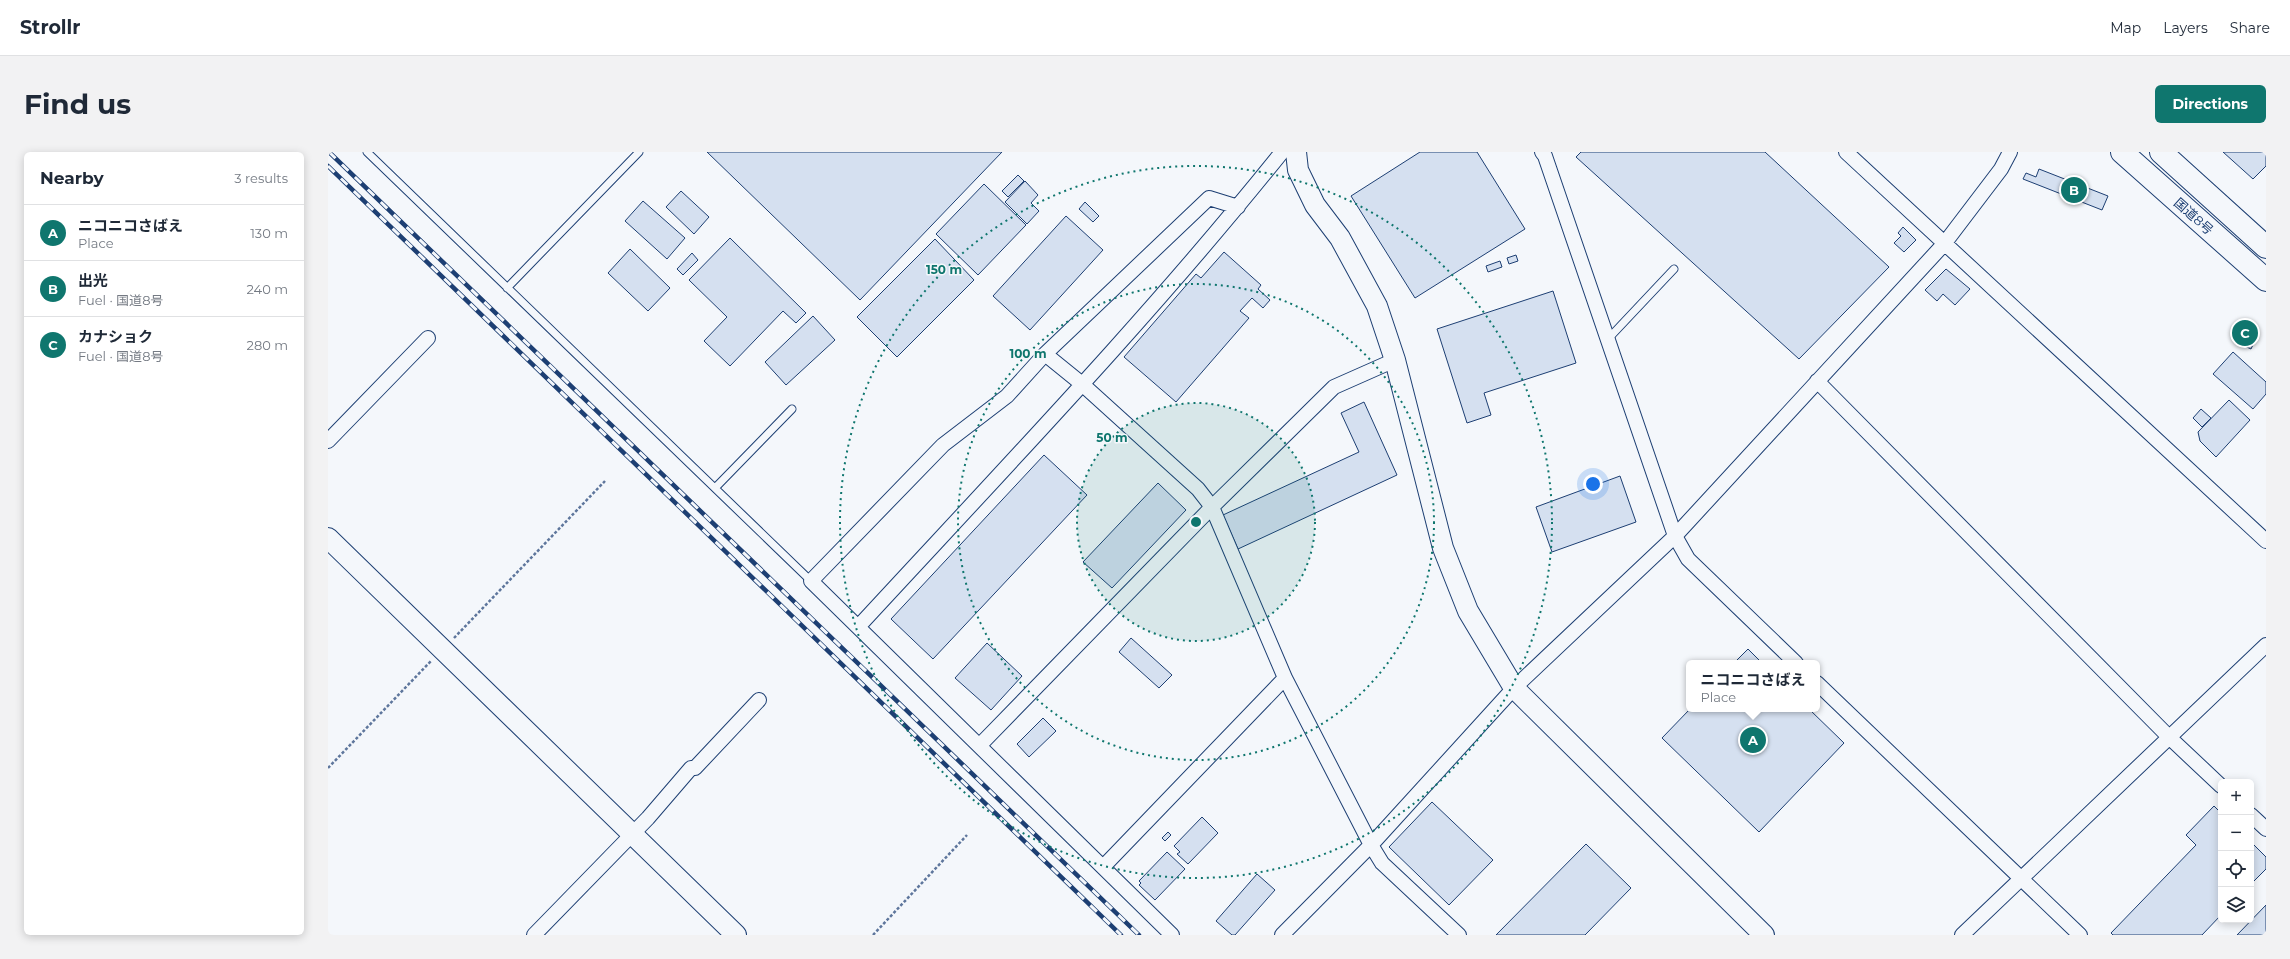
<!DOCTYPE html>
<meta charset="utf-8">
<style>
:root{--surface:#fff;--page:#f2f2f3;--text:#1f2937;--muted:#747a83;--line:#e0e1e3;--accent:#0f766e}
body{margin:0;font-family:Montserrat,"Noto Sans JP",sans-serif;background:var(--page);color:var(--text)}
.controls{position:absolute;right:12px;bottom:12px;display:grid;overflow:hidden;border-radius:6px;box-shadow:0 2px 10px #0003}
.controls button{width:36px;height:36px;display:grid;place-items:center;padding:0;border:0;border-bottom:1px solid var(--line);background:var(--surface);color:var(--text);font:20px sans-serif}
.you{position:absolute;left:1265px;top:332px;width:14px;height:14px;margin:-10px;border:3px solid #fff;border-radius:50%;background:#1a73e8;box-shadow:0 0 0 6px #1a73e833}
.badge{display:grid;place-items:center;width:26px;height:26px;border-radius:50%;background:var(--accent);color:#fff;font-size:13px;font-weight:700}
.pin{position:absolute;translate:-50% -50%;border:2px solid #fff;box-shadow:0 1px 4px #0006}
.popup{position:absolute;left:1358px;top:508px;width:134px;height:52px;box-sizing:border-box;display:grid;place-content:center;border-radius:6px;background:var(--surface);filter:drop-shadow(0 1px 3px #0005);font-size:13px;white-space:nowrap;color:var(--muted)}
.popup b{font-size:15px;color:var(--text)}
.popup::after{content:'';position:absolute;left:50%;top:100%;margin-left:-8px;border:8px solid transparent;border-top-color:var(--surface)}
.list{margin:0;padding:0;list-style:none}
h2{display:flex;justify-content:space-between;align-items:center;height:52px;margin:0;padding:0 16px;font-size:17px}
h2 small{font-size:13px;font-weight:400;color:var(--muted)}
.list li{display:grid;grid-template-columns:26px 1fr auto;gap:12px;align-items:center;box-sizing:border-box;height:56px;padding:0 16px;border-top:1px solid var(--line)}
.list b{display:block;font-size:15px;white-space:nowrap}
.list p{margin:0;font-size:13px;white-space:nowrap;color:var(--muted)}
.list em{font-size:13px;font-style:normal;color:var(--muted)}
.icon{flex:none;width:22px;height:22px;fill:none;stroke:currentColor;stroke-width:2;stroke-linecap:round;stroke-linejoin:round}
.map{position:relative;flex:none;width:1938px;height:783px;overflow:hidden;border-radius:6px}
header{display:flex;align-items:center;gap:24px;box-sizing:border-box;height:56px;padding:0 20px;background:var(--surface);border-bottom:1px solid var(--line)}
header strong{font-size:19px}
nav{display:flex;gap:22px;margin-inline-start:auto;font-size:14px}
.intro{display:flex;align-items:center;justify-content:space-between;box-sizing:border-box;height:96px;padding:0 24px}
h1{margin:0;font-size:28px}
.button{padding:10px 18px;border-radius:6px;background:var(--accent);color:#fff;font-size:14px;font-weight:700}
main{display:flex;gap:24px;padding:0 24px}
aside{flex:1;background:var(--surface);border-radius:6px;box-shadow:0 2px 10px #0003}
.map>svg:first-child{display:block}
.building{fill:#d5e0f0;stroke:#1d3f73}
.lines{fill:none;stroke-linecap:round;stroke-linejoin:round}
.lane-casing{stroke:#1d3f73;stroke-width:9}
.street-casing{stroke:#1d3f73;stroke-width:16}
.secondary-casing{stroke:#1d3f73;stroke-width:22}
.highway-casing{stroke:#1d3f73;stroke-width:24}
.path{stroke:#5e769c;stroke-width:2.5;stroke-dasharray:3 2;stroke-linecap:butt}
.lane{stroke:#f4f7fb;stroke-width:7}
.street{stroke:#f4f7fb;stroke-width:14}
.secondary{stroke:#f4f7fb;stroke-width:20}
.highway{stroke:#f4f7fb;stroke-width:22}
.rail-casing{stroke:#1d3f73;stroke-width:4.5}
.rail{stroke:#f4f7fb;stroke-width:3;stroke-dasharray:9;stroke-linecap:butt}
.ring{fill:none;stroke:#0f766e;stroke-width:2;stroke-dasharray:2 4}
.labels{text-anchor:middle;stroke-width:3;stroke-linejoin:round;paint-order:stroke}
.street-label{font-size:13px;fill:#1d3f73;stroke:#f4f7fb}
.centre{fill:#0f766e;stroke:#f4f7fb;stroke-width:2}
.ring-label{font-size:12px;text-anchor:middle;font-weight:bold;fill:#0f766e;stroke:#f4f7fb;stroke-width:3;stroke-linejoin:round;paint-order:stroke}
</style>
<header>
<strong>Strollr</strong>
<nav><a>Map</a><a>Layers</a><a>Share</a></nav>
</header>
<div class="intro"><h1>Find us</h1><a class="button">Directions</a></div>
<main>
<aside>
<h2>Nearby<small>3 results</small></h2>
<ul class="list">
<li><span class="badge">A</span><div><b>ニコニコさばえ</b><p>Place</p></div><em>130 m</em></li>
<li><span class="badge">B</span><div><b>出光</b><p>Fuel · 国道8号</p></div><em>240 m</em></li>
<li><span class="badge">C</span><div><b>カナショク</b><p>Fuel · 国道8号</p></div><em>280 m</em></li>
</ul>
</aside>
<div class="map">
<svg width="1938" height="783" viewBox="0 0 1938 783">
<rect width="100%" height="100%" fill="#f4f7fb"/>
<!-- building -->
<path class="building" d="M379,0H674L532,148Z
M1092,0H1149L1197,77L1087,146L1023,44Z
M1253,0H1437L1561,115L1471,207L1248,5Z
M1895,0H1938V14L1925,27Z
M1711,17L1780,44L1774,58L1695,27L1698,21L1708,25Z
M690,23L696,29L680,45L674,39Z
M697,29L710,43L703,51L711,59L699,72L677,50Z
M656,32L698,73L650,123L608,82Z
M353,39L381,65L366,82L338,55Z
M315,49L357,86L339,107L297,69Z
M757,50L771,64L765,70L751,57Z
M738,64L775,98L702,178L665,144Z
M1575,75L1588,88L1576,100L1566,91L1573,84L1570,81Z
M402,86L478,161L468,171L455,159L402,214L376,189L399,165L361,128Z
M607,87L646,128L569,205L529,165Z
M302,97L342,136L320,159L280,121Z
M896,100L933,133L930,137L942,148L935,156L924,146L912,159L921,166L848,250L796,205L868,122L873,126Z
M364,101L370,108L355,123L349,117Z
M1188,103L1190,109L1181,112L1179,106Z
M1172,109L1174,115L1160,120L1158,114Z
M1618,117L1642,137L1627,153L1615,142L1609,149L1597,138Z
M1225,139L1248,211L1156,241L1163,263L1139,271L1109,177Z
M485,164L507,188L458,233L437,210Z
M1917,170L1922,172L1928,186L1923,197L1908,190Z
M1905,200L1938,230V242L1925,257L1885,222Z
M1901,248L1922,268L1888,305L1872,289L1870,280Z
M1036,250L1069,323L910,397L895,363L1031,300L1013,261Z
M1873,257L1883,266L1874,275L1865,266Z
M716,303L759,343L605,507L563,467Z
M1292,324L1308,370L1224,400L1208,355Z
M830,331L858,358L784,436L755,410Z
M803,486L844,523L831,536L791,500Z
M659,491L694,524L663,558L627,526Z
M1420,497L1434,511H1406Z
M1362,557H1481L1516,591L1431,680L1334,586Z
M715,566L728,579L701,605L689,592Z
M1104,650L1165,708L1121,753L1061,695Z
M1886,654L1893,661V763L1874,783H1785L1783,781L1868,693L1858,683Z
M874,665L890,681L860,712L849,702L852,700L846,694Z
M840,680L843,683L837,689L834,686Z
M1923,690L1938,705V717L1923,732Z
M1258,692L1303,736L1257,783H1168Z
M839,700L857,717L827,748L811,733L813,731L811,729Z
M929,722L947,738L907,783H904L888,769Z
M1938,753V783H1909Z"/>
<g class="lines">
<!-- lane casing -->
<g class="lane-casing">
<path id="lane" d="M39,0L483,429
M179,136L311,0
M1280,187L1346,117
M387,336L464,257"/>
</g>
<!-- street casing -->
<g class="street-casing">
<path id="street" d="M1214,0L1217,4L1347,384L1360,407L1468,511
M1518,0L1938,389
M717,202L754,232L870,337L884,355L957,526L1043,693L1054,711L1131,783
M1489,229L1841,585L1893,634
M0,289L100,186
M530,475C674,319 821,166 954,0
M1489,531L1752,783
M652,593L884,355L1006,235L1067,208
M1923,663L1938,677
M775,715L957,526
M206,783L320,666L363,616H367L431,548
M844,783L483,429L615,293L679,244L717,202L881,46L910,55
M954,783L1043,693L1186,536L1347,384L1616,92L1673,17L1682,0
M1634,783L1938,493"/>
</g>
<!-- secondary casing -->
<g class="secondary-casing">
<path id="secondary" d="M968,0L970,18L987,53L1012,86L1049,154L1067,208L1115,396L1140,459L1186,536L1436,783
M0,386L408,783"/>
</g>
<!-- highway casing -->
<g class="highway-casing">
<path id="highway" d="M1794,0L1938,128
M1833,0L1938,95"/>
</g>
<!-- path -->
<path class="path" d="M126,486L277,329
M0,616L103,509
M545,783L639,683"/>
<!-- lane -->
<use href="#lane" class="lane"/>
<!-- street -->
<use href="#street" class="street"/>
<!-- secondary -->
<use href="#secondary" class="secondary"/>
<!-- highway -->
<use href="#highway" class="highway"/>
<!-- rail casing -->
<g class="rail-casing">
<path id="rail" d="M1,0L811,783
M0,14L793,783"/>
</g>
<!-- rail -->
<use href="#rail" class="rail"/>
</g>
<!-- distance rings -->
<circle cx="868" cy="370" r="119" fill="#0f766e" fill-opacity=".12"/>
<g class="ring">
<circle cx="868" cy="370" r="119"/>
<circle cx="868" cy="370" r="238"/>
<circle cx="868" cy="370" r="356"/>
</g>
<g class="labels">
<!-- street labels -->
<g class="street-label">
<text transform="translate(1866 64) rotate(42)" y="5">国道8号</text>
</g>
</g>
<circle cx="868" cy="370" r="6" class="centre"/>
<g class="ring-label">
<text x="616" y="122">150 m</text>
<text x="700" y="206">100 m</text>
<text x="784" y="290">50 m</text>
</g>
</svg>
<div class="controls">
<button>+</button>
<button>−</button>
<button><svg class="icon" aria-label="locate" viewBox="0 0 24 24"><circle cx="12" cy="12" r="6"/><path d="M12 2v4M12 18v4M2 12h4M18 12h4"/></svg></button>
<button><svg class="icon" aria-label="layers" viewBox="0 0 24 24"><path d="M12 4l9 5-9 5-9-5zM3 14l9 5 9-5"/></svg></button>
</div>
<div class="you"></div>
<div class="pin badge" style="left:1425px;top:588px">A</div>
<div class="popup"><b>ニコニコさばえ</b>Place</div>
<div class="pin badge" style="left:1746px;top:38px">B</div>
<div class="pin badge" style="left:1917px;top:181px">C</div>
</div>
</main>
